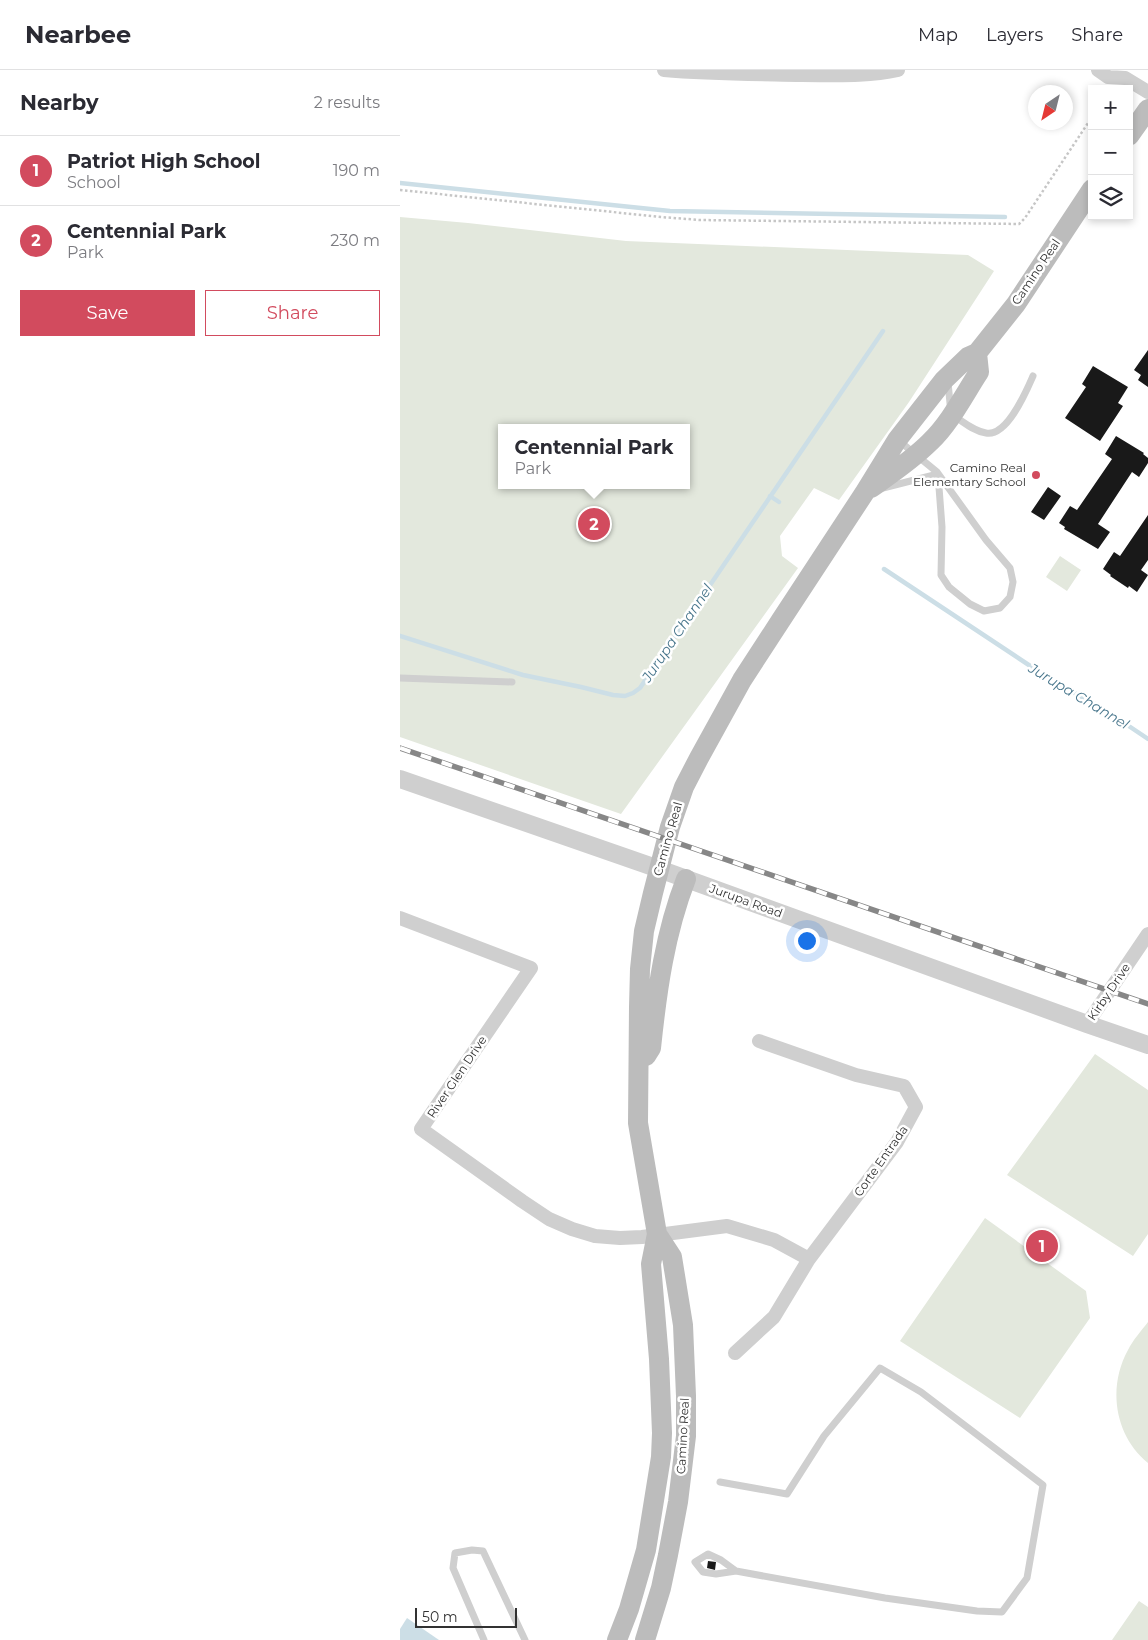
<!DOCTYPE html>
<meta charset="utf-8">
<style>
:root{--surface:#fff;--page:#f2f2f3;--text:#2b2b33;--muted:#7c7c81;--line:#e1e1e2;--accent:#d24b5e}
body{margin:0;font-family:Montserrat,sans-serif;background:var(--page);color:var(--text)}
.controls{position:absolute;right:15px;top:15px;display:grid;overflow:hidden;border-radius:0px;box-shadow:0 2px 8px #0003}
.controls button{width:45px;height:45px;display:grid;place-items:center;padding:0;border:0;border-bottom:1px solid var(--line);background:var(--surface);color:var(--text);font:25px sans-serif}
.compass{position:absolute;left:628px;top:15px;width:45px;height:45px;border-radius:50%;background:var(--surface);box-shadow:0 2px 8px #0003;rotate:215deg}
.scale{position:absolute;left:15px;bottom:12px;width:102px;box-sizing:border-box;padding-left:5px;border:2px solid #323232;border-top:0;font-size:14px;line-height:18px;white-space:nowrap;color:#323232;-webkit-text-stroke:4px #fff;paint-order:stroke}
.you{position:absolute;left:406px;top:870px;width:18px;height:18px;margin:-12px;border:4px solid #fff;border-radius:50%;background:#1a73e8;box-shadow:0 0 0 8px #1a73e833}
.badge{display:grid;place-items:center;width:32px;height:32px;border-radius:50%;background:var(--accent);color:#fff;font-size:16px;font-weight:700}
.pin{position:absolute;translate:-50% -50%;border:2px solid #fff;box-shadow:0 1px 5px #0006}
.popup{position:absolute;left:98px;top:354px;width:192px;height:65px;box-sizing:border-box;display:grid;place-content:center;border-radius:0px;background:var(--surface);filter:drop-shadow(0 1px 4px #0005);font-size:16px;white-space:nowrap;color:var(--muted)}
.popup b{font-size:19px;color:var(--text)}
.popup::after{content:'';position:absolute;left:50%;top:100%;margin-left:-10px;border:10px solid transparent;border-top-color:var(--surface)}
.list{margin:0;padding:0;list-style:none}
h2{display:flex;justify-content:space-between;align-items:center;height:65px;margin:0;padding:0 20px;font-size:21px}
h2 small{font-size:16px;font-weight:400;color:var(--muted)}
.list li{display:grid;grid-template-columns:32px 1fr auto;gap:15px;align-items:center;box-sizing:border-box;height:70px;padding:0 20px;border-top:1px solid var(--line)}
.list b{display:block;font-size:19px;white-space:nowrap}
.list p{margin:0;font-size:16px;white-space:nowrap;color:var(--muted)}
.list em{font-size:16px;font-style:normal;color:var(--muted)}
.actions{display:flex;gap:10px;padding:15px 20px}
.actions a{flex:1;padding:11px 0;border:1px solid var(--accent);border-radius:0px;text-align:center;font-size:18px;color:var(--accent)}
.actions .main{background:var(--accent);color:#fff}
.icon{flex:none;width:28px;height:28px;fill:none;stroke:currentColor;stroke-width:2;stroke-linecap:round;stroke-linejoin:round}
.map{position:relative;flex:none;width:748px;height:1570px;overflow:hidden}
header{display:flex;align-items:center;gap:30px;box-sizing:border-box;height:70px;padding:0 25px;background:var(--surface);border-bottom:1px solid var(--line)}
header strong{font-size:24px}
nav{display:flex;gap:28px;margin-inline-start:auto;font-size:18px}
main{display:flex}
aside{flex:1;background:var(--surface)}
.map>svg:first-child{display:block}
.green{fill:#e3e8dd;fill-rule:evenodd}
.water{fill:#ccdee6}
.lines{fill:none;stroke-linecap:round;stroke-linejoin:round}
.stream{stroke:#ccdee6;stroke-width:4.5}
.building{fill:#191919}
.path{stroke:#c6c6c6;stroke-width:2.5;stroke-dasharray:2.5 2.5;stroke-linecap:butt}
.service{stroke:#cfcfcf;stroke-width:7}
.minor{stroke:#cfcfcf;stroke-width:14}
.tertiary{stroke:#cfcfcf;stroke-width:18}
.secondary{stroke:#bcbcbc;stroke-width:20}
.rail-casing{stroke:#878787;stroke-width:5.5}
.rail{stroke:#fff;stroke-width:4;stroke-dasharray:11;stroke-linecap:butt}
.poi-dot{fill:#d24b5e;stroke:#fff;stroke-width:2}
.labels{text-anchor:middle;stroke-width:5;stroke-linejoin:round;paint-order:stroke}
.street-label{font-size:12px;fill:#323232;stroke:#fff}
.poi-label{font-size:12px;fill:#323232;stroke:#fff;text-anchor:end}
.water-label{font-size:14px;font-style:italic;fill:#48768c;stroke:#fff}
</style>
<header>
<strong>Nearbee</strong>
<nav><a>Map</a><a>Layers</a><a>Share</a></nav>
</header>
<main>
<aside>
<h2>Nearby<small>2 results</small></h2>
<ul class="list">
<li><span class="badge">1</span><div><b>Patriot High School</b><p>School</p></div><em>190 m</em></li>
<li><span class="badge">2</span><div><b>Centennial Park</b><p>Park</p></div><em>230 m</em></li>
</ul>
<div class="actions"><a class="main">Save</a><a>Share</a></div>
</aside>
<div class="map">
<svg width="748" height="1570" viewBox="0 0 748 1570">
<rect width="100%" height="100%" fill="#fff"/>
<!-- green -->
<path class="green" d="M0,147L68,153L226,171L568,185L594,201L509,332L439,430L414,418L380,466L382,486L398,498L221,744L0,667ZM101,358H286V415H101Z
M660,486L681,500L667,521L646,507Z
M695,984L748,1020V1164L733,1186L607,1105Z
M585,1148L686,1221L690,1248L620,1348L500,1271Z
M748,1252V1393C715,1366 707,1318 728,1280C733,1270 741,1261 748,1252Z
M739,1531L748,1537V1570H712Z"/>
<!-- water -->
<path class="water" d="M7,1548L39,1570H0V1559Z"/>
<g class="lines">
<!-- stream -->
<path class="stream" d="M0,113L270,141L605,147
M370,426L379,432
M484,499L656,613L702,638L748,669
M0,566L123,605L181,617L213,625L225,626L233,623L240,618L483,261"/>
</g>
<!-- building -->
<path class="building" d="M748,280V317L738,310L741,305L734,300Z
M693,296L728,317L718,333L723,336L700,371L665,348L686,317L682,314Z
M716,366L744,383L743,384L748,388V393L739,407L732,402L698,454L710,462L698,479L664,459L665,457L659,453L670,436L677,440L712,389L705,384Z
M648,417L661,426L644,450L631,442Z
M748,445V490L741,500L748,505L737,522L729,516L728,518L710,506L711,505L703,499L714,482L720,486Z
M308,1491L316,1492L315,1500L307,1498Z"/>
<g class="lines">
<!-- path -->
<path class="path" d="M0,120L261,147L300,150L619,154L625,148L692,47"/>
<!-- service -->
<path class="service" d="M548,312L551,344C562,351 573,361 586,363C607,367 626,322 633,306
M498,370L537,402L586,470L610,498L613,512L610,527L600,538L584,541L570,534L549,517L541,505L542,457L538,404
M483,418L538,404
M0,608L112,612
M320,1412L387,1424L424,1366L480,1298L521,1322L643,1415L627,1508L602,1542L577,1541L485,1528L336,1501L316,1504L303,1502L295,1492L308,1484L321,1490L336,1501
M84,1570L53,1498L55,1483L72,1480L83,1481L125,1570"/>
<!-- minor -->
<path class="minor" d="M264,0C310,4 356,4 402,5C434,5 467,7 498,0
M698,0L708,7L725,8L748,22
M0,848L131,898L21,1059L122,1131L149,1149L172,1159L195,1166L220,1168L242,1167L327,1156L374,1170L409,1189
M687,954L748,864
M335,1283L374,1247L409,1189L497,1072L516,1037L504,1016L456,1005L359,971"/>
<!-- tertiary -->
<path class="tertiary" d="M0,709L259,799L687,954L748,975"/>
<!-- secondary -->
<path class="secondary" d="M729,66L748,39
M471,418C491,404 512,390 530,372C550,353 564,325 579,302L577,283
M246,986L251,978C257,920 265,863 286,809
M217,1570L229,1539L246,1480L261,1387L262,1363L259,1289L251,1194L257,1164L238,1053L239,937L240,899L244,861L253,823L270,757L284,717L299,688L342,610L381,550L465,422L497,370L544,310L568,287L577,283L616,234L692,119
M245,1570L261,1518L268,1485L278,1432L286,1366V1326L283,1255L272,1187L257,1164"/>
<!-- rail casing -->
<g class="rail-casing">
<path id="rail" d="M0,678L748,934"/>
</g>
<!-- rail -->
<use href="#rail" class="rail"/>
</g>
<!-- markers -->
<circle class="poi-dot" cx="636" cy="405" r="5"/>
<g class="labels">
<!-- street labels -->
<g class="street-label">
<text transform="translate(636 202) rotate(-56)" y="4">Camino Real</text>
<text transform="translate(268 769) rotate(-74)" y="4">Camino Real</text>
<text transform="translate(346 831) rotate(20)" y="4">Jurupa Road</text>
<text transform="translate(709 922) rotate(-56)" y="4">Kirby Drive</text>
<text transform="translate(57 1007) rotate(-56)" y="4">River Glen Drive</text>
<text transform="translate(481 1091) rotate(-55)" y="4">Corte Entrada</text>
<text transform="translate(283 1366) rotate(-87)" y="4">Camino Real</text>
</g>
<!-- poi labels -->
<g class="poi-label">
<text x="626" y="402">Camino Real<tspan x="626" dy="14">Elementary School</tspan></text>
</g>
<!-- water labels -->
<g class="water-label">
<text transform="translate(277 563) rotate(-56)" y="5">Jurupa Channel</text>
<text transform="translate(679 626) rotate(31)" y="5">Jurupa Channel</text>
</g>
</g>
</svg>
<div class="controls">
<button>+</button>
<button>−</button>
<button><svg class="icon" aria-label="layers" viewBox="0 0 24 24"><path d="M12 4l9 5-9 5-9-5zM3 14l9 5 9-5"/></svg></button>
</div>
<svg class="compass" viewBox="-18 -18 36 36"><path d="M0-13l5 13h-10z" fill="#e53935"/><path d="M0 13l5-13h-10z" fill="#7c7c81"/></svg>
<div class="scale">50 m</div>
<div class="you"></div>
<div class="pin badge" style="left:642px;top:1176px">1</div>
<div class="pin badge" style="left:194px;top:454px">2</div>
<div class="popup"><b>Centennial Park</b>Park</div>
</div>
</main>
